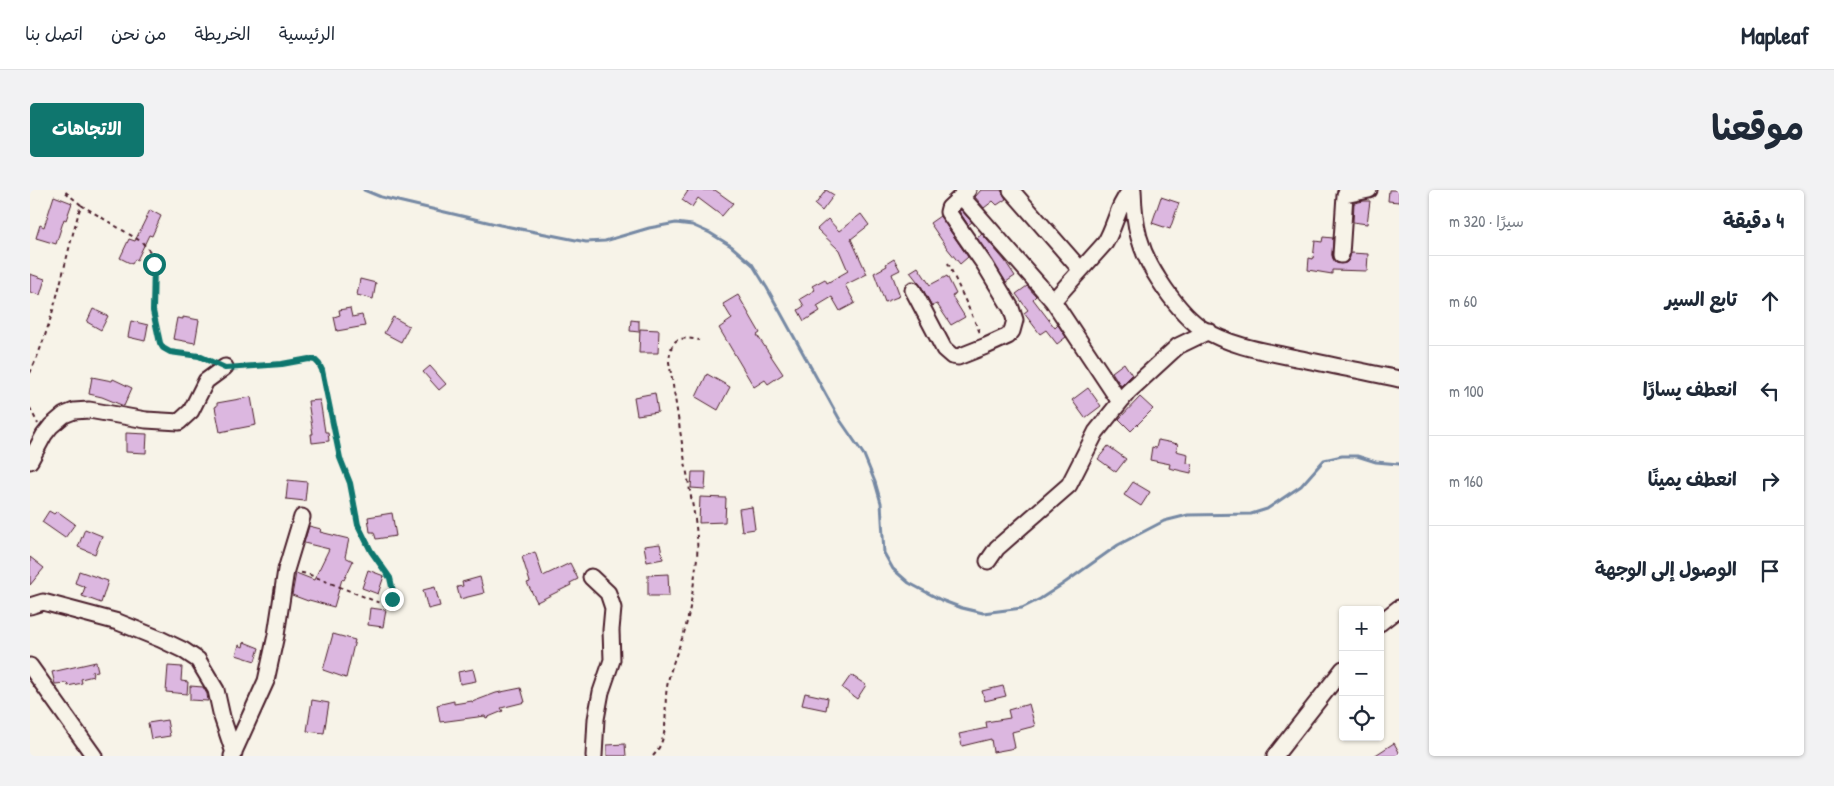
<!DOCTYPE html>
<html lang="ar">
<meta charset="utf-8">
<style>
:root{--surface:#fff;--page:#f2f2f3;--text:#1f2937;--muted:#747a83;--line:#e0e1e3;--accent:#0f766e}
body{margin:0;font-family:"Patrick Hand","Playpen Sans Arabic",sans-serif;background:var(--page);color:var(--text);direction:rtl}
.controls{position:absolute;right:15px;bottom:15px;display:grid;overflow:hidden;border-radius:5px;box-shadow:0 1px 4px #0004}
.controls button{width:45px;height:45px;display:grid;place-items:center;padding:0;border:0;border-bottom:1px solid var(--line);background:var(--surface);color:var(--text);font:25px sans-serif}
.stop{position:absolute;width:15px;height:15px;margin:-11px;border:4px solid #0f766e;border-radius:50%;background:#fff}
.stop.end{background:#0f766e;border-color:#fff;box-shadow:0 1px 5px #0008}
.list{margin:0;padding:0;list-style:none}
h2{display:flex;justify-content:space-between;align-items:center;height:65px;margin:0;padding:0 20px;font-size:21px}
h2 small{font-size:16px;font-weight:400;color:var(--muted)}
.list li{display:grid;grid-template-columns:32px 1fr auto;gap:15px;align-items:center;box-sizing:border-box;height:90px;padding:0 20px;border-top:1px solid var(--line)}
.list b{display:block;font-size:19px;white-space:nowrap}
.list em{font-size:16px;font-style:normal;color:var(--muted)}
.icon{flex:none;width:28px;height:28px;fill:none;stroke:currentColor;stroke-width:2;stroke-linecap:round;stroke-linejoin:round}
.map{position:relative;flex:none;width:1369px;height:566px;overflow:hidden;direction:ltr;border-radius:5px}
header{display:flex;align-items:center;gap:30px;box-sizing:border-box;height:70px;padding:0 25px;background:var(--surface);border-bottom:1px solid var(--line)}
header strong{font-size:24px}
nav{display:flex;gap:28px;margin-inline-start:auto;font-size:18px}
.intro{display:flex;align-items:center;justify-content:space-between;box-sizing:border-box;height:120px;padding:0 30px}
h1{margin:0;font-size:35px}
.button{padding:12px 22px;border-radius:5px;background:var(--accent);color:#fff;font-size:18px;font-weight:700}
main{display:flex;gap:30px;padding:0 30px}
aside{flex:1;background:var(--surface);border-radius:5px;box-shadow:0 1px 4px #0004}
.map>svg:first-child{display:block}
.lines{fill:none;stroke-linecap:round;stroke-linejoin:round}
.stream{stroke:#7689a4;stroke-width:3}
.building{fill:#dcb7e0;stroke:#4a1f2b}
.minor-casing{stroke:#4a1f2b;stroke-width:19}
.path{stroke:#4a1f2b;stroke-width:2;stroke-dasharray:4 4;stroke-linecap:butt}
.minor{stroke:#f7f3e8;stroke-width:15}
.route{stroke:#0f766e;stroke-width:6}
</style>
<header>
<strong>Mapleaf</strong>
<nav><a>الرئيسية</a><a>الخريطة</a><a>من نحن</a><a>اتصل بنا</a></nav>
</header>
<div class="intro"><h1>موقعنا</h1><a class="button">الاتجاهات</a></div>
<main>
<aside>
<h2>4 دقيقة<small>سيرًا · 320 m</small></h2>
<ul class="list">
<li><svg class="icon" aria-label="ahead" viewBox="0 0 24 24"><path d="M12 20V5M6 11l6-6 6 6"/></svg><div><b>تابع السير</b></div><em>60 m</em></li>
<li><svg class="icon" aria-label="left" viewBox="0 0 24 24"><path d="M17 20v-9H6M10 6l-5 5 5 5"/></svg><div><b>انعطف يسارًا</b></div><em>100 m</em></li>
<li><svg class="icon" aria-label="right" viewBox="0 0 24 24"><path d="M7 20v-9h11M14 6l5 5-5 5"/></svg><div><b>انعطف يمينًا</b></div><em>160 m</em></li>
<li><svg class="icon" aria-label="arrive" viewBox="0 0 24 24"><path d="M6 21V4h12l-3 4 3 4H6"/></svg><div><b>الوصول إلى الوجهة</b></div></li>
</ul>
</aside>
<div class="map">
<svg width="1369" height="566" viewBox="0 0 1369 566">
<rect width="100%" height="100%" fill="#f7f3e8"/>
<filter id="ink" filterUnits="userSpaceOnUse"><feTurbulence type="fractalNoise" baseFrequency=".02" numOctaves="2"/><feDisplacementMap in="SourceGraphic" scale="10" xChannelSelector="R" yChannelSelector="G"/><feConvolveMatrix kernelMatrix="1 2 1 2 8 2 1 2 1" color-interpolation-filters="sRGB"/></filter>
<g filter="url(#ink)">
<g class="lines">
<!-- stream -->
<path class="stream" d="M334,0L351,7L470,35L556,52L575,51L619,38L646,33L662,35L680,43L701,56L722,74L737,98L810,230L834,265L845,292L851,313L854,363L863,379L879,393L911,410L932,418L953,423L992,418L1010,409L1033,394L1088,355L1134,331L1158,325L1221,324L1237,319L1271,296L1294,270L1312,266H1327L1346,272L1369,274"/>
</g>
<!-- building -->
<path class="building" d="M656,0H685L703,13L692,26L668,8L662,17L652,10L658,1Z
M796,0L804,5L792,21L785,15Z
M951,0H971L976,9L967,15L963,11L954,18L945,7Z
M1359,0H1369V12L1358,11Z
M24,6L42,13L36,30L34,29L26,54L6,48L10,35L14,37Z
M1131,7L1149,13L1140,39L1122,33Z
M1334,11H1340L1337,34L1323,32L1324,13Z
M120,20L131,26L122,46L119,45L107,70L105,69L102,74L90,68L99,49L105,51Z
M931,20L942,32L938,35L929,21Z
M831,24L839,35L821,49L837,84L815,95L825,113L810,121L802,107L787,116L790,121L774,131L768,120L774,116L770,109L785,100L782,96L795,89L797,93L818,81L809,60L787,39L798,29L809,41Z
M910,26L938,67L930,74L917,58L900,33Z
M952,44L975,71L985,86L976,92L947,48Z
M1293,47L1303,48L1302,65L1306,73H1316L1319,70L1321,63L1338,64L1337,81L1302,80V84L1278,80L1279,68L1283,69L1285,51L1292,52Z
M864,69L870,80L862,84L870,106L855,112L844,83L857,76L856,74Z
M888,77L900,95L917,86L926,104L922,106L935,127L921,135L907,114L902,116L891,96L880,82Z
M0,84L15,89L10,105L0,102Z
M330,89L346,93L343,109L327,105Z
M997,96L1006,106L1003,109L1025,138L1028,135L1036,147L1027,154L1016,140L1010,144L994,123L998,120L986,104Z
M708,105L730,143L727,145L753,184L738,194L735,190L724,197L689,138L702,129L693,114Z
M320,118L322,127L332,125L335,136L307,141L304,127L310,125L309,120Z
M63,119L78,126L71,140L57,132Z
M153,127L169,130L165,153L143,149L147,128L153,129Z
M363,127L379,136L371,152L354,143Z
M601,130L609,131V142L600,141Z
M101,131L118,135L115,151L98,147Z
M610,139L629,140L628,163H609Z
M1094,173L1102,185L1091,196L1082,182Z
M400,176L416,194L409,200L393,182Z
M677,184L700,197L688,220L666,207Z
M62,187L82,191L83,189L102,198L94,216L72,207L59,204Z
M1058,198L1071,216L1055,228L1042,210Z
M625,203L628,222L607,225L604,207Z
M221,207L226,235L190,242L185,217L187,216V213Z
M1110,207L1123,219L1101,241L1089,229Z
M290,210L295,242H298L299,251L282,253L281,244H283L278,211Z
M96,243L117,244L116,263L96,262Z
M1128,250L1148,254L1146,261L1158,264L1157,273L1162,274L1161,283L1139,278L1140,274L1120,270L1122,257L1126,258Z
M1078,256L1096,269L1086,282L1068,269Z
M662,282H676L675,299L661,298Z
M258,290L277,292L275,311L256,309Z
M1103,292L1120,302L1111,316L1094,305Z
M670,307L696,308L695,332L669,333Z
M722,317L725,339L712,341L709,319Z
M19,321L24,324L27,321L45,334L35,348L12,332Z
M362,323L366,346L346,349L344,342H340L338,327Z
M279,336L291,339L290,342L319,349L315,367L323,371L314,390L312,389L304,417L279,410L278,411L262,405L266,383L284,390L299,359L274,353Z
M55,339L72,346L65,364L48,357Z
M630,354L633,369L617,372L614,356Z
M505,362L513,386L540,373L548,389L540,393L541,395L507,412L497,393L500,392L492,367Z
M0,367L14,378L0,395Z
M338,380L354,386L348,404L332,398Z
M49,381L78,391L71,413L52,406L55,397L45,393Z
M638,384L639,406H618V385Z
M450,387L454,403L430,409L427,397L433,396L432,392Z
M405,397L410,416L398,419L393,400Z
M340,418L356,420L353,437L338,435Z
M303,444L325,450L316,488L293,480Z
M214,452L229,458L225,471L206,465L209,455L213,457Z
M66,472L68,481L62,482L63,486L51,489L52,493L38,496L37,493L25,494L22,482Z
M138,476L152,477L151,491L158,492L157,504L136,502Z
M443,479L446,491L430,494L428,482Z
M821,485L836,495L827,509L812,498Z
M160,496L173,497L177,504L178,511L160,510Z
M973,496L976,506L955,511L952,501Z
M491,498L495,512L471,518L473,521L456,528L455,526L410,532L407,515L424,511V514L442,511V512L466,503Z
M775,503L798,508L796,520L772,515Z
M282,510L299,513L294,543L277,541Z
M999,514L1005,536L982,542L985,558L963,562L961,549L932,556L929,544L957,538L956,532L980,528L978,520Z
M137,530L140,546L121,549L118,533Z
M1364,553L1369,562V566H1344Z
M595,554L596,566H577V555Z"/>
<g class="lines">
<!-- minor casing -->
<g class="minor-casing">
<path id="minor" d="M981,0L1050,79
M1103,0C1104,35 1109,60 1129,90C1140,107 1154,126 1171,138C1201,157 1238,162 1272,169C1304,176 1337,182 1369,189
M931,6L1023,111
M1311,65L1315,5L1339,0
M883,100L914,159L922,166L928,167L956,156L978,146L982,141L985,130L981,118L955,75L918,22L919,18L938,0
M1090,212L1023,111L1075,53C1086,35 1087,16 1101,0
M0,271L14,245L21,236L34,225L44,221L59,220L116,230L149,232L161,221L176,191L195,177
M958,371L967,358L1039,295L1066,242L1098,202L1148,156L1179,141
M561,387L578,403L583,418L581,440L582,470L571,502L566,529L564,566
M0,416L13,412L88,432L130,449L153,460L168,470L186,500L192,527L204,563
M1350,433L1369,418
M0,476L64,566
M202,566L236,491L246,445L256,380L272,327
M1245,566L1313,479"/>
</g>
<!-- path -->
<path class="path" d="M51,15L112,52L122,64L124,74L123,121L130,153L133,159L140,162L169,166L182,172
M918,73L951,145
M208,177L252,174L279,169L285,170L292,180L310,268L320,293L329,335L341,361L360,388L363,401L362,415L357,416L278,384L267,382
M0,183C25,130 34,71 51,15L33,0
M0,218L8,234
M623,566C641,546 633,521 637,497C640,478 648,461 654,443C661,419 664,392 667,368C669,339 662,316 658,289C651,250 646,211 639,172C641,148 647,146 669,150"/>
<!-- minor -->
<use href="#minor" class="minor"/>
</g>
</g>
<g class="lines" filter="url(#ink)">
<!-- route -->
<path class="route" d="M124,74L123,121L130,153L133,158L140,162L169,166L195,178L252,174L279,169L285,170L289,174L292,180L310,268L320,293L328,335L341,361L360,388L363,401L362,409"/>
</g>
</svg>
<div class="controls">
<button>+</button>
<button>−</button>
<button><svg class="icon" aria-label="locate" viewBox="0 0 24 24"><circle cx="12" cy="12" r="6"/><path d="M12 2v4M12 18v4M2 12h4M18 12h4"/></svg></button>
</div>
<div class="stop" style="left:124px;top:74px"></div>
<div class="stop end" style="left:362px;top:409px"></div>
</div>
</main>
